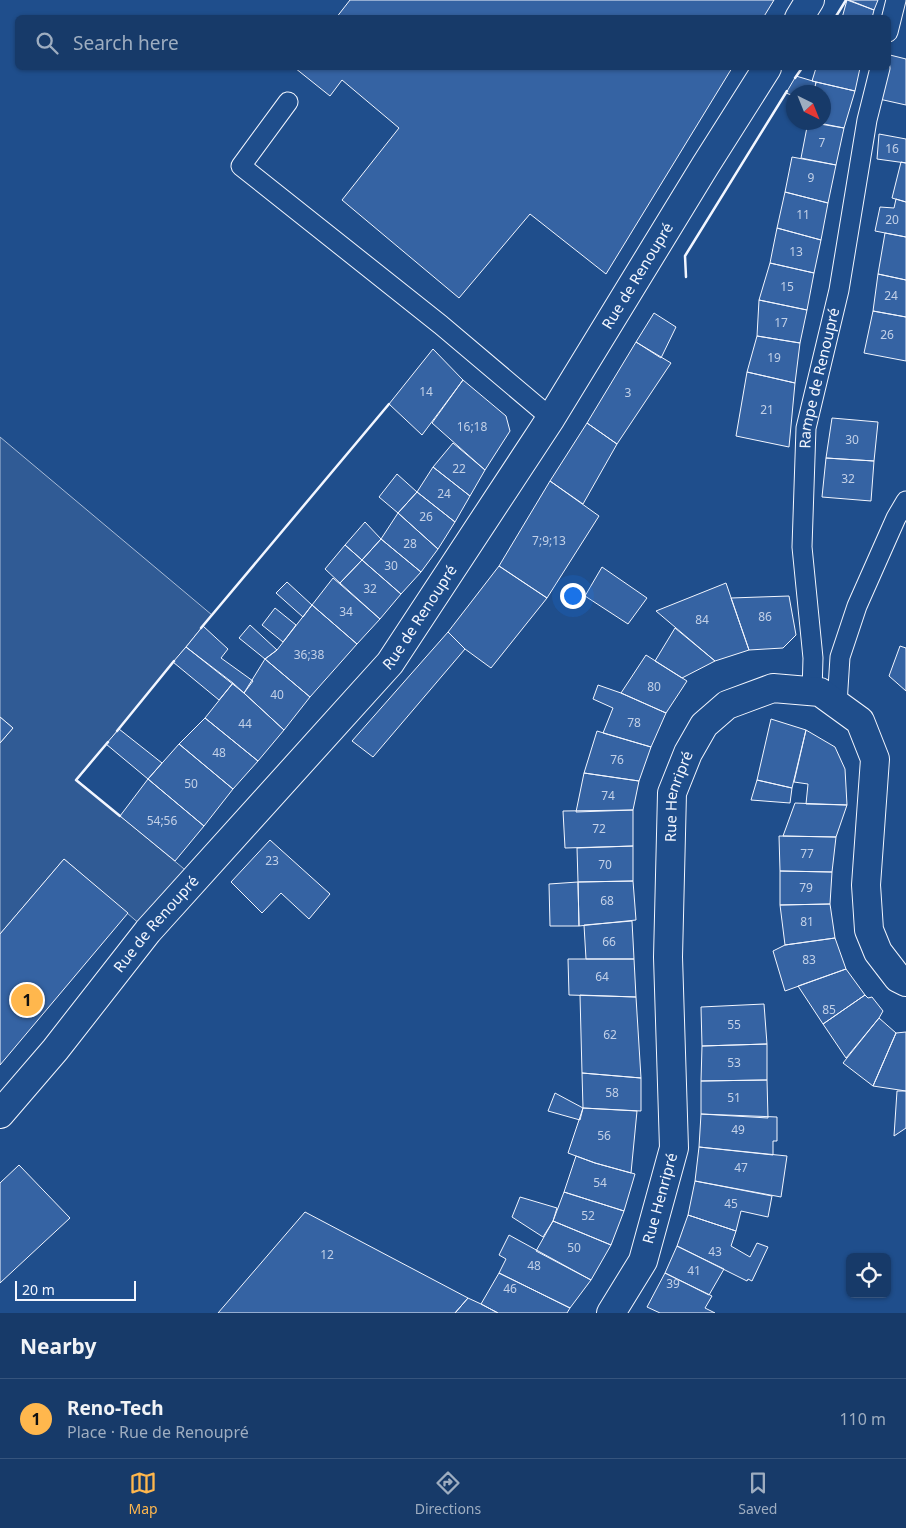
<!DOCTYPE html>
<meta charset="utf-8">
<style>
:root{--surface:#173a69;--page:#244571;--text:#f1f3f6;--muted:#9eadc0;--line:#36547d;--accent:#ffb74d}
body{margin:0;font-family:"Noto Sans",sans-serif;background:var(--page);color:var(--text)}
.controls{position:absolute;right:15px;bottom:15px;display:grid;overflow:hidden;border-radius:8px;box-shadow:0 1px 4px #0004}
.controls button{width:45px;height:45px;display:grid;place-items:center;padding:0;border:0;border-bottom:1px solid var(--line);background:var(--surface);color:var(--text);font:25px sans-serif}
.compass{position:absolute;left:786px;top:85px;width:45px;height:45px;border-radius:50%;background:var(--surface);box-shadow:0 1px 4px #0004;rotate:137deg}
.scale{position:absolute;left:15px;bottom:12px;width:121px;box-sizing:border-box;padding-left:5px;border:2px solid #f2f6ff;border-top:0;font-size:14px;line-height:18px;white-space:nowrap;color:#f2f6ff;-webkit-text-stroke:4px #1f4e8c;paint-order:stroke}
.you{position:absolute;left:572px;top:595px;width:18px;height:18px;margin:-12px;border:4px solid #fff;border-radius:50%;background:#1a73e8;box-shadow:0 0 0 8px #1a73e833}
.badge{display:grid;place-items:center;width:32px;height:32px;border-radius:50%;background:var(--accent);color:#111;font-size:16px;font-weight:700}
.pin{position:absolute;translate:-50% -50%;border:2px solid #fff;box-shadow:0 1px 5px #0006}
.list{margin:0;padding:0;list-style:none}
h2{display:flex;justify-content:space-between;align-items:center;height:65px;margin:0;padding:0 20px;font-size:21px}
h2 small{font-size:16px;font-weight:400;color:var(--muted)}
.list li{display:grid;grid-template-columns:32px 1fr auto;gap:15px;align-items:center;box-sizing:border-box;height:80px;padding:0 20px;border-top:1px solid var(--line)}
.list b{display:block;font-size:19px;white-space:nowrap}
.list p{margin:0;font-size:16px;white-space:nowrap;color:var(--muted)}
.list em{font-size:16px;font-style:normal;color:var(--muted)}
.icon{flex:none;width:28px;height:28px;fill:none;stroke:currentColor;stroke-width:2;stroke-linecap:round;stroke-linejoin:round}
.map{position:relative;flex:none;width:906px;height:1313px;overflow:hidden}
.search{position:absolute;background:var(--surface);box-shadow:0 1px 4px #0004;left:15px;right:15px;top:15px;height:55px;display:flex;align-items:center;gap:12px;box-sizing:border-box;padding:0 18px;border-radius:8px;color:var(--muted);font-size:19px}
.sheet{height:145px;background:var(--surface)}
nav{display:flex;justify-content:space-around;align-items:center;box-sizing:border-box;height:70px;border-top:1px solid var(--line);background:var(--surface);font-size:14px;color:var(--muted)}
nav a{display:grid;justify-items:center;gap:2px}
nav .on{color:var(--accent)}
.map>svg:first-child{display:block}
.built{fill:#305b95;stroke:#a8bbd7}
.building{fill:#3563a3;stroke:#f2f6ff}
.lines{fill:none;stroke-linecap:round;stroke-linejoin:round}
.service-casing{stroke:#f2f6ff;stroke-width:21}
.minor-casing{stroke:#f2f6ff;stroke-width:30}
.service{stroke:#1f4e8c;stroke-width:19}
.minor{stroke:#1f4e8c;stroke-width:28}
.wall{stroke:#f2f6ff;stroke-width:2.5}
.labels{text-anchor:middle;stroke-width:4;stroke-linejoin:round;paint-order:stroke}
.number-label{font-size:12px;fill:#c3d1e8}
.street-label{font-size:15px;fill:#f2f6ff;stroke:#1f4e8c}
</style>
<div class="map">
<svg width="906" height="1313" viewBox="0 0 906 1313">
<rect width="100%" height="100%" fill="#1f4e8c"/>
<!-- built -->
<path class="built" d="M0,437L212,615L77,780L195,878L148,931L64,859L0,934V743L13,728L0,717Z"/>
<!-- building -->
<path class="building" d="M350,0H774L763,18H336Z
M847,0L874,10L872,18H842Z
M849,0H878L874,10Z
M890,55L906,59V105L879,99L888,68Z
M295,68H732L606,274L530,214L459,298L342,200L399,128L342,80L330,96Z
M816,68H860L855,91L812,81Z
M796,76L816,82L814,92H794V96L786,93Z
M816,82L855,91L844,128L814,122H824V92H814Z
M808,122L844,128L836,165L801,158Z
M879,134L906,139V163L877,159Z
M792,157L836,165L828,203L785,192Z
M901,162L906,163V202L892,198Z
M785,192L828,203L821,240L777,228Z
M896,199L906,202V237L875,231L880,207L894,208Z
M777,228L821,240L814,273L770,263Z
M885,233L906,237V280L878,274Z
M770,263L814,273L807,310L759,300Z
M878,274L906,280V317L873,311Z
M759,300L807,310L800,343L757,336Z
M873,311L906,317V361L864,353Z
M654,313L676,327L661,358L636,342Z
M757,336L800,343L795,383L747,372Z
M636,342L671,363L617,444L587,423Z
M433,349L463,380L422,435L389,404Z
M747,372L795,383L789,447L736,436Z
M463,380L506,416L510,431L485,470L432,423Z
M832,418L878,422L874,461L826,458Z
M587,423L617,444L583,504L550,481Z
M453,443L485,470L470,496L433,467Z
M826,458L874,461L871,501L822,497Z
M433,467L470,496L455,522L417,492Z
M397,474L417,492L398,513L379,497Z
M550,481L599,516L547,598L499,566Z
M417,492L455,522L438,549L398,513Z
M398,513L438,549L421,572L381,539Z
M365,522L381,539L362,560L345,545Z
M381,539L421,572L401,594L362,560Z
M345,545L362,560L340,583L325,569Z
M362,560L401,594L380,619L340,583Z
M499,566L547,598L491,668L465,649L448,632Z
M602,567L647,598L628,624L585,596Z
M333,578L380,619L357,644L312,605Z
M287,582L312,605L303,617L276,593Z
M726,583L749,650L715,661L656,611Z
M789,596L796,635L783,648L749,650L731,598Z
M312,605L357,644L310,697L265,659L277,650Z
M275,608L296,625L283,642L262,625Z
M250,625L277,650L265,659L239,638Z
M203,626L228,649L221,658L253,681L244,693L186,647Z
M675,628L715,661L682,678L655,661Z
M448,632L465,649L373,757L352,741Z
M900,646L906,648V691L889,676Z
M186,647L233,683L219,700L173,662Z
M646,655L687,681L666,713L621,693Z
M265,659L310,697L284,730L244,693Z
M233,683L284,730L258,761L205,718Z
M598,685L621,693L666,713L651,747L603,733L613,708L593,699Z
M0,717L13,728L0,743Z
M205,718L258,761L233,789L179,744Z
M771,719L806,730L792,788L757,780Z
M119,729L162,763L148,779L106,744Z
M806,730L835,747L845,769L847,805L806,804L808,784L794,782Z
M597,731L651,747L639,781L584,773Z
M179,744L233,789L204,826L148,779Z
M584,773L639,781L633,810L576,812Z
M148,779L204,826L175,861L120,816Z
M757,780L792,788L790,803L751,800Z
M795,803L847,805L836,837L783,836Z
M633,810V846L565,848L563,811Z
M779,836L836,837L832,872L780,871Z
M270,840L330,894L309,919L281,893L262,913L231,882Z
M633,846V881L578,882L577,848Z
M64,859L128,913L0,1065V934Z
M780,871L832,872L830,904L780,905Z
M633,881L636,920L579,926L578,882Z
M578,882L579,926H550L549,884Z
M830,904L835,938L785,945L780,905Z
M632,921L634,959H586L584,925Z
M835,938L846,969L785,991L773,951L785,945Z
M568,959H634L636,997L569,995Z
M846,969L865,995L823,1024L798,986Z
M580,995L636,997L641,1078L582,1073Z
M865,995L868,998L872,997L883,1011L879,1018L846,1058L823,1024Z
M764,1004L767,1044L702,1046L701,1007Z
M879,1018L896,1033L873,1086L843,1063Z
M906,1032V1091L873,1086L896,1033Z
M767,1044V1080L701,1081L702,1046Z
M582,1073L641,1078V1111L583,1108Z
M767,1080L768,1118L701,1114V1081Z
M897,1091H906V1128L894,1136Z
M555,1093L583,1108L580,1120L548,1111Z
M583,1108L637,1111L631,1173L595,1163L568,1153Z
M701,1114L777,1117V1141H773V1155L699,1147Z
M699,1147L787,1156L781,1197L695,1181Z
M576,1156L595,1163L635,1174L624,1211L564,1192Z
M19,1165L70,1218L0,1283V1183Z
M695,1181L772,1196L768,1217L741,1211L736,1231L688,1215Z
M564,1192L624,1211L611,1245L553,1221Z
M520,1197L557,1208L553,1221L543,1237L512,1217Z
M305,1212L468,1298L455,1313H218Z
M688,1215L736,1231L731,1246L750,1257L757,1243L768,1247L752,1281L748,1279L747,1281L677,1246Z
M553,1221L611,1245L591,1280L536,1251Z
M509,1235L591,1280L570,1308L499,1273L506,1259L499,1255Z
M677,1246L724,1269L709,1295L665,1273Z
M499,1273L570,1308L567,1313H498L481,1304Z
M665,1273L712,1296L705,1308L715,1313H660L647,1307Z
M468,1298L481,1304L498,1313H455Z"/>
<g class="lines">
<!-- service casing -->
<g class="service-casing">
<g id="service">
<path d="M888,32L896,0"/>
<path d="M288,102L241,166L441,325L551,418"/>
<path id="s1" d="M812,692L813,658L802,547L806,428L839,290L867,120L880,68"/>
<path d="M837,704L840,657L857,606L896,518L906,501"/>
</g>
</g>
<!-- minor casing -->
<g class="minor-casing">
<g id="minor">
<path d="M799,18L810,0"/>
<path id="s2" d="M0,1114L55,1050L148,931L390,663L551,418L705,166L767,68"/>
<path id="s3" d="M611,1313L643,1261L674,1148L668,957L672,793L688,753L704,725L727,705L773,688L820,692L860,721L875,759L866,885L869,930L878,952L898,978L906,982"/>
</g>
</g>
<!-- service -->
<use href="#service" class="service"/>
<!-- minor -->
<use href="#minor" class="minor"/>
<!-- wall -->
<path class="wall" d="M835,18L846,0
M795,78L802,68
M686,277L685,256L787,91
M201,628L389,404
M117,731L174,661
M108,742L76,780L120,816"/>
</g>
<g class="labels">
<!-- number labels -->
<g class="number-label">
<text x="822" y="147">7</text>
<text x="892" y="153">16</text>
<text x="811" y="182">9</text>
<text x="803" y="219">11</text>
<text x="892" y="224">20</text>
<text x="796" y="256">13</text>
<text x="787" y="291">15</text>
<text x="891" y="300">24</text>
<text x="781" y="327">17</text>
<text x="887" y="339">26</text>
<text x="774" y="362">19</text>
<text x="426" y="396">14</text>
<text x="628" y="397">3</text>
<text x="767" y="414">21</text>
<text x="472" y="431">16;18</text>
<text x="852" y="444">30</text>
<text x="459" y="473">22</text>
<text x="848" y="483">32</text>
<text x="444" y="498">24</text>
<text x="426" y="521">26</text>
<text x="549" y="545">7;9;13</text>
<text x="410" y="548">28</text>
<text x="391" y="570">30</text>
<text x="370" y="593">32</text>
<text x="346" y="616">34</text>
<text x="765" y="621">86</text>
<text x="702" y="624">84</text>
<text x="309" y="659">36;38</text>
<text x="654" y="691">80</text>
<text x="277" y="699">40</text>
<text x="634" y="727">78</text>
<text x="245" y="728">44</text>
<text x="219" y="757">48</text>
<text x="617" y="764">76</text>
<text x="191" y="788">50</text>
<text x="608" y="800">74</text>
<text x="162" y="825">54;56</text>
<text x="599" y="833">72</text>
<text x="807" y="858">77</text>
<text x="272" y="865">23</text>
<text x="605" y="869">70</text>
<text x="806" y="892">79</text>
<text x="607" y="905">68</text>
<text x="807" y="926">81</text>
<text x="609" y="946">66</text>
<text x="809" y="964">83</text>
<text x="602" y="981">64</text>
<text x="829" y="1014">85</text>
<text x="734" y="1029">55</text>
<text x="610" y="1039">62</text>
<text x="734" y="1067">53</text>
<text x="612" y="1097">58</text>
<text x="734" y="1102">51</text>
<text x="738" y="1134">49</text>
<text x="604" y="1140">56</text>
<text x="741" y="1172">47</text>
<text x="600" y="1187">54</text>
<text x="731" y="1208">45</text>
<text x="588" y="1220">52</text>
<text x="574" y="1252">50</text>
<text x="715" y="1256">43</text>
<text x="327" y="1259">12</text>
<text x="534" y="1270">48</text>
<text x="694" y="1275">41</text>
<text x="673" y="1288">39</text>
<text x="510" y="1293">46</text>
</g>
<!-- street labels -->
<g class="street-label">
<text dy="5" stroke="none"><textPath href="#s2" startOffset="1056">Rue de Renoupré</textPath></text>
<text dy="5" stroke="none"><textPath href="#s1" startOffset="316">Rampe de Renoupré</textPath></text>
<text dy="5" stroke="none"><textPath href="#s2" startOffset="651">Rue de Renoupré</textPath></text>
<text dy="5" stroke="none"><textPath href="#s3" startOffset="531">Rue Henripré</textPath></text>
<text dy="5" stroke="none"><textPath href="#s2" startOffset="246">Rue de Renoupré</textPath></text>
<text dy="5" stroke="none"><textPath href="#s3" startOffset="126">Rue Henripré</textPath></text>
</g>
</g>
</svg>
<div class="controls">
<button><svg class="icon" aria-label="locate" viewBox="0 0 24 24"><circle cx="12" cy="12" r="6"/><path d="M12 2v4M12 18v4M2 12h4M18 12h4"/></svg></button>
</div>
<svg class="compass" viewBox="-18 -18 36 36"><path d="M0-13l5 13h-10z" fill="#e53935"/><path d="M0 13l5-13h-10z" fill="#9eadc0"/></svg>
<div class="scale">20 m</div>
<div class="you"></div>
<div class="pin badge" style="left:27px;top:1000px">1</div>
<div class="search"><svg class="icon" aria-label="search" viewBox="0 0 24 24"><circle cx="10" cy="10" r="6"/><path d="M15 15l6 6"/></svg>Search here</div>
</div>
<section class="sheet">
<h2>Nearby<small></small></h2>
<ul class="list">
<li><span class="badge">1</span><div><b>Reno-Tech</b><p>Place · Rue de Renoupré</p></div><em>110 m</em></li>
</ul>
</section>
<nav>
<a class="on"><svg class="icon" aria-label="map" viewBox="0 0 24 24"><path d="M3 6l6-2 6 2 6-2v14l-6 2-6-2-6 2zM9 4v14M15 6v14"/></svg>Map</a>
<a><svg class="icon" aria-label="directions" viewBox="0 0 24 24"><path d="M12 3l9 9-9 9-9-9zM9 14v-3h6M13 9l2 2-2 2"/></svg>Directions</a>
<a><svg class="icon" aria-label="saved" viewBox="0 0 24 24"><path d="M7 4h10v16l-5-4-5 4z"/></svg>Saved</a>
</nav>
